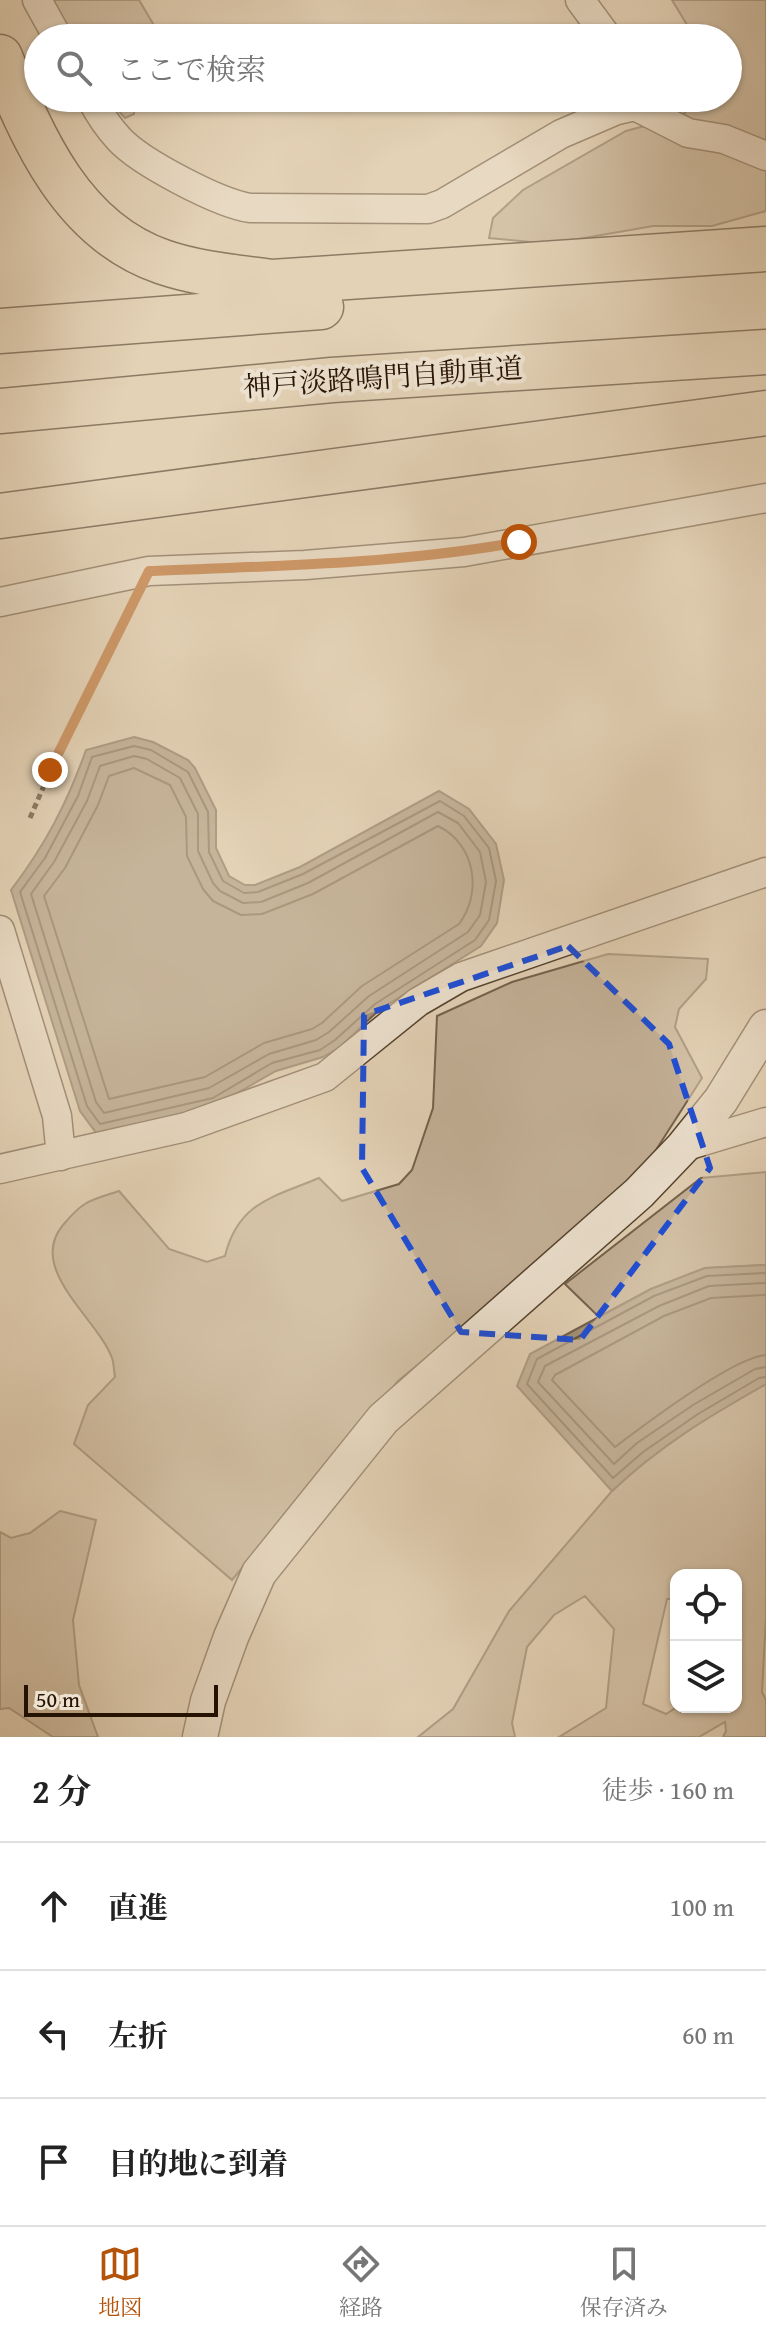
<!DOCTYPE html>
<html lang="ja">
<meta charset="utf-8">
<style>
:root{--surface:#fff;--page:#f6f6f6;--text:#222;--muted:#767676;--line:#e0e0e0;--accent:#b45309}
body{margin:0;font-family:"Gentium Book Plus","Noto Serif JP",serif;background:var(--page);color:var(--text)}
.controls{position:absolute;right:24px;bottom:24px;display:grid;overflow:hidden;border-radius:16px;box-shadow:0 2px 6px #0004}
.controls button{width:72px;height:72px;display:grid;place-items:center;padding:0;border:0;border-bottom:2px solid var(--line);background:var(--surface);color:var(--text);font:40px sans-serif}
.scale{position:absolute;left:24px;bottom:20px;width:194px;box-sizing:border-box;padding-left:8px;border:4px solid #251200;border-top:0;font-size:22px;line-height:28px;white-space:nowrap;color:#251200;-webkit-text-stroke:6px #ede2d0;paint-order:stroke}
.stop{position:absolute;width:24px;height:24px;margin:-18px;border:6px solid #b45309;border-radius:50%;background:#fff}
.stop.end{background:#b45309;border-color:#fff;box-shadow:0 2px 8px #0008}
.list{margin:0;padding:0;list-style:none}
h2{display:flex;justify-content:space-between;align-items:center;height:104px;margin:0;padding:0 32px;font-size:34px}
h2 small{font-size:26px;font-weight:400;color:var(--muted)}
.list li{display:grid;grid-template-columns:52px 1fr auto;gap:24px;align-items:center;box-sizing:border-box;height:128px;padding:0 32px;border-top:2px solid var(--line)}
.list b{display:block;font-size:30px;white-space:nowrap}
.list em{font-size:26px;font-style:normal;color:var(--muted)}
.icon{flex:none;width:44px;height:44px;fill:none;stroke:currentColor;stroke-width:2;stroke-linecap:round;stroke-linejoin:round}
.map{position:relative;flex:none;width:766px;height:1737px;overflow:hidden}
.search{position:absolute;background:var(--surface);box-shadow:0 2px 6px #0004;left:24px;right:24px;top:24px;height:88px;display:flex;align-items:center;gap:20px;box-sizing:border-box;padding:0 28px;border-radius:44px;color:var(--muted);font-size:30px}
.sheet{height:488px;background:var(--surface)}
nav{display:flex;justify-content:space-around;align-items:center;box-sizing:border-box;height:112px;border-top:2px solid var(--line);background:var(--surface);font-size:22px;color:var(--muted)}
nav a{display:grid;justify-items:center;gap:4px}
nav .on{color:var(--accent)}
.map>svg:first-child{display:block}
.green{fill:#c4b198;stroke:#74624c;stroke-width:2;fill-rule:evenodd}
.water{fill:#a39179;stroke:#715e49;stroke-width:2}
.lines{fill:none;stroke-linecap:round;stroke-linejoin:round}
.shore{stroke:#64523c;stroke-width:2}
.minor-casing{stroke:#55422e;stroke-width:31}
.tertiary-casing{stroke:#55422e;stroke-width:37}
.motorway-casing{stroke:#251200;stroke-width:47}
.path{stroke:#251200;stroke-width:5;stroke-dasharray:6 4;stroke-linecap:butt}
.minor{stroke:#ede2d0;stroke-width:28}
.tertiary{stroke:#ede2d0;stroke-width:34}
.motorway{stroke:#e4d2b7;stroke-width:44}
.route{stroke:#b45309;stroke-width:10}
.marked{fill:none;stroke:#1d4ed8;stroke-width:6;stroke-dasharray:16 10;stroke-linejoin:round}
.labels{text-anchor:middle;stroke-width:8;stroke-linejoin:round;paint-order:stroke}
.street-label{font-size:28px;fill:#251200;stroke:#ede2d0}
</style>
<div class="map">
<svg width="766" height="1737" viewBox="0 0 766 1737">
<rect width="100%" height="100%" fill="#e4d2b7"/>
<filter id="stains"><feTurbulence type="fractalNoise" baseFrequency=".0025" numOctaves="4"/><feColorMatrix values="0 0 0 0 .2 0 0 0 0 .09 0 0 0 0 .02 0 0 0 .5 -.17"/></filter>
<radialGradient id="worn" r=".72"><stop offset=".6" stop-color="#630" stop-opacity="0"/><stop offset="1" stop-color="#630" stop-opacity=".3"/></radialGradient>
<!-- green -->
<path class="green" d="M43,0H139L158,32V38H66Z
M672,0H766V211L712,226H653L550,244L489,238L493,218L523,190L626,131L682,116L697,98H728V38H695Z
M107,98H135L134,114L125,118Z
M608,954L708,959L706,979L679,1009L675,1027L702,1078L631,1189L398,1381L232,1580L74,1444L88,1405L115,1377C114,1371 114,1364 112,1358C98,1319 26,1269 63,1225C84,1200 89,1201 119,1191L169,1249L207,1262L225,1256C238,1202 274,1197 319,1178L342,1201L399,1184L412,1170L433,1108L437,1016L512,982Z
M766,1172V1265L705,1268L651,1289L599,1317L565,1284L701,1178Z
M766,1384V1617L762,1692L766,1700V1737H723L726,1731L725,1722L699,1737H559L606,1708L614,1629L585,1596L554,1615L527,1647L512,1723L515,1737H418L453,1709L509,1611L612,1491L648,1458L703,1420ZM676,1575H736V1707H677L666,1714L643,1704L667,1599H676Z
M60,1511L96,1520L73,1620L79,1685L98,1737H53L9,1708L0,1709V1532L11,1538L30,1533Z"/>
<!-- water -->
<path class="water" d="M134,737L153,742L188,760L195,768L216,810V848L229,876L245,885H255L300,867L439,791L469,809L496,844L504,880L497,923L481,946L379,1010L340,1047L323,1057L276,1071L216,1105L97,1134L80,1111L11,890C46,844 67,803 86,750Z
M766,1265V1384C708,1417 661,1445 612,1491L517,1386L530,1354L651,1289L705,1268Z"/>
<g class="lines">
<!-- shore -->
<path class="shore" d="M134,746L151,750L188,772L208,812L209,852L223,881L244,893L258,892L303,874L440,801L464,816L489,848L496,881L489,920L475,940L375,1004L335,1040L320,1050L272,1063L213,1098L100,1124L87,1106L20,892L45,858L78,796L92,757Z
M134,756L147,759L180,778L198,814V851L213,883L220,891L243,903L261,902L308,883L438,812L458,823L480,852L486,882L480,915L468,932L369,996L329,1032L316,1040L269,1054L209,1088L104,1113L96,1102L31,894L54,862L87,801L100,766Z
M134,768L170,785L186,817L187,856L203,889L213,901L241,915L262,914L313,894L438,826C475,844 483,892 459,924L362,986L322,1023L312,1029L264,1043L205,1077L109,1099L44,896L65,868L98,805L109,776Z
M766,1273L707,1276L654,1296L537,1359L527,1384L613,1478L643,1452L698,1414L759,1378L766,1377
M766,1283L709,1286L659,1306L545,1366L538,1382L614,1464L637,1443L693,1405L755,1369L766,1367
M766,1295L711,1298L664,1316L555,1375L552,1380L615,1447C644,1425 733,1357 766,1355"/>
<!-- minor casing -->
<g class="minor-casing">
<path id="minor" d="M37,0L58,38
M580,0L608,38
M91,98C98,112 108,127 119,139C140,162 218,203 250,208L428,209L442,204L561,134L617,110L635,106L688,133L724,139L766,156
M0,602L149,571L305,565L464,552L766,498
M0,930L57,1116L61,1156
M683,1147L766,1122
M0,1169L186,1127L325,1077L418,1002L461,977L766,872"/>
</g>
<!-- tertiary casing -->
<g class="tertiary-casing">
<path id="tertiary" d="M200,1737L208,1701L231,1637L259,1573L383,1419L639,1193L683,1147L721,1100L766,1027"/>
</g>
<!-- motorway casing -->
<g class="motorway-casing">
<path id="motorway" d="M0,57C33,139 72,231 163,262C198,274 236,277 272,282L766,249
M0,331L321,307
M0,411L332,380L766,352
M0,516L766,413"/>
</g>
<!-- path -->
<path class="path" d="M30,818L61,746L135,599"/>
<!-- minor -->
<use href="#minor" class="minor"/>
<!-- tertiary -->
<use href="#tertiary" class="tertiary"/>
<!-- motorway -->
<use href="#motorway" class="motorway"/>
</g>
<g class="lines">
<!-- route -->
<path class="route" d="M50,770L149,571C273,566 397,564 519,542"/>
</g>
<!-- marked area -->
<path d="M0 0H766V1737H0ZM568,946L669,1044L710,1168L580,1340L461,1332L362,1168L364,1015Z" fill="#e4d2b7" fill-opacity=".55" fill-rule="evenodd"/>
<path class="marked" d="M568,946L669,1044L710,1168L580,1340L461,1332L362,1168L364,1015Z"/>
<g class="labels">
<!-- street labels -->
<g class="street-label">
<text transform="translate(383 377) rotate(-4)" y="10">神戸淡路鳴門自動車道</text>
</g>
</g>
<rect width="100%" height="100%" filter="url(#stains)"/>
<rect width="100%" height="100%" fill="url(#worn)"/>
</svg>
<div class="controls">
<button><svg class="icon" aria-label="locate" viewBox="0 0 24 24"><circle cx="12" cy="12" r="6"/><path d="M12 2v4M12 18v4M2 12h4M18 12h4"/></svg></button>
<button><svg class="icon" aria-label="layers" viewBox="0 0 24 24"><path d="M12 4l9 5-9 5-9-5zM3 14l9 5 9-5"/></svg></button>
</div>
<div class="scale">50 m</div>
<div class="stop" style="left:519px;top:542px"></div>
<div class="stop end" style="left:50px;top:770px"></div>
<div class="search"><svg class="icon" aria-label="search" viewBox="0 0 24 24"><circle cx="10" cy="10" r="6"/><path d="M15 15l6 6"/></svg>ここで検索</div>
</div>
<section class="sheet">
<h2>2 分<small>徒歩 · 160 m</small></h2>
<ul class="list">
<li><svg class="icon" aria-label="ahead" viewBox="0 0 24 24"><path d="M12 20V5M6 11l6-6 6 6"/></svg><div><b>直進</b></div><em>100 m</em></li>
<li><svg class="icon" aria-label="left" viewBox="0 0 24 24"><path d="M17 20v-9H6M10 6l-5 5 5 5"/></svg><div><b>左折</b></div><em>60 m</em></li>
<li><svg class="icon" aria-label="arrive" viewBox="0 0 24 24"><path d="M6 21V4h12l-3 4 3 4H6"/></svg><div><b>目的地に到着</b></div></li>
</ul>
</section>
<nav>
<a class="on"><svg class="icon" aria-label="map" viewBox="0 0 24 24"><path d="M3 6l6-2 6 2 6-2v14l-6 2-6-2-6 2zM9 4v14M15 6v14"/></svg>地図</a>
<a><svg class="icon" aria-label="directions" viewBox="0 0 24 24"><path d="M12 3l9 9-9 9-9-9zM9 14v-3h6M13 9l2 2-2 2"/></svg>経路</a>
<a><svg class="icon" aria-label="saved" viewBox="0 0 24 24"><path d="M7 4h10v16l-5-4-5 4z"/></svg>保存済み</a>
</nav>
